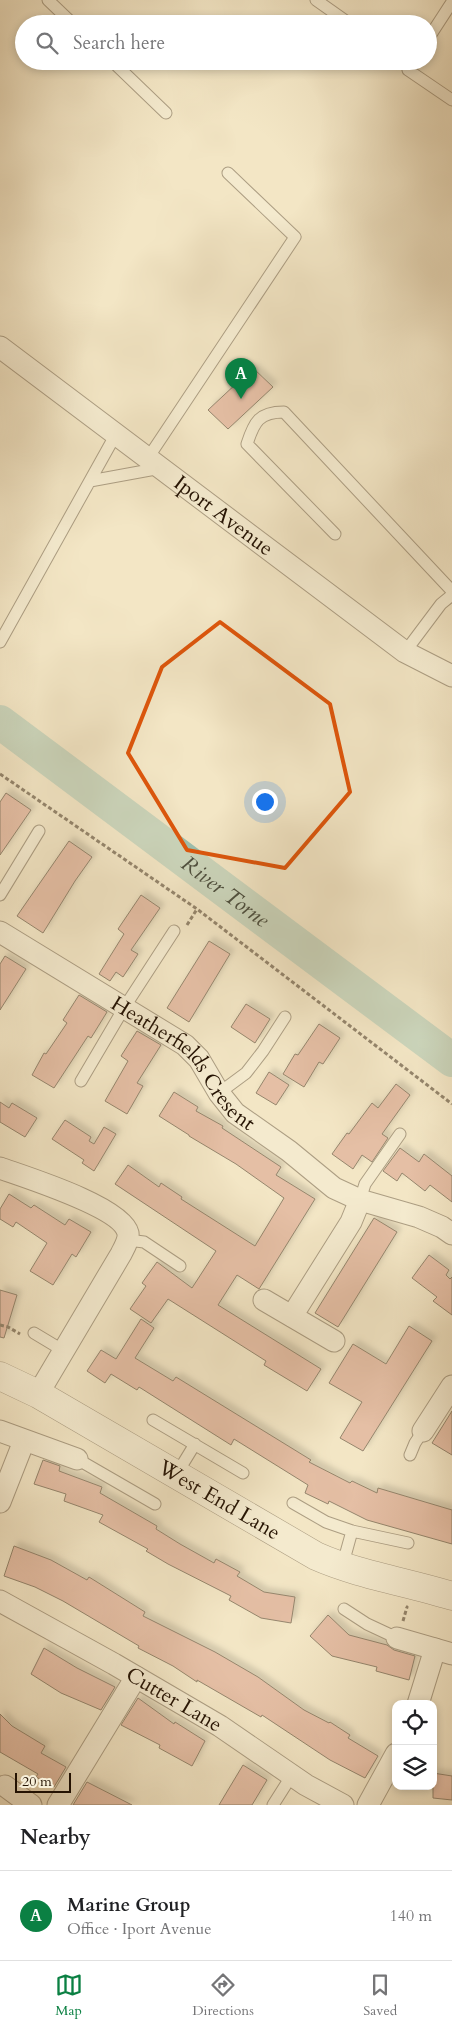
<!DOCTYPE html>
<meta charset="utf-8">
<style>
:root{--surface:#fff;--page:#f2f2f2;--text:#202124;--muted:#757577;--line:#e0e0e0;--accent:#0b8043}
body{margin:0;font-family:Cardo,serif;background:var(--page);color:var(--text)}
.controls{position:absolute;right:15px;bottom:15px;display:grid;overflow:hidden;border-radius:10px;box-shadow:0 2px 8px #0003}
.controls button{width:45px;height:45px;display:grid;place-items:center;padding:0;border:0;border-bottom:1px solid var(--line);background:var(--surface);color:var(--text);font:25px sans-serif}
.scale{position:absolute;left:15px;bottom:12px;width:56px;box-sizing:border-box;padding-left:5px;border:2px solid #251303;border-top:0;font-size:14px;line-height:18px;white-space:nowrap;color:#251303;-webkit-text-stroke:4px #f7efd9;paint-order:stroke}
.you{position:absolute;left:264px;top:801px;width:18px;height:18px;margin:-12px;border:4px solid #fff;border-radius:50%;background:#1a73e8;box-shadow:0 0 0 8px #1a73e833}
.badge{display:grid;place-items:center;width:32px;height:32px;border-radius:50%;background:var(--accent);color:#fff;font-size:16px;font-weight:700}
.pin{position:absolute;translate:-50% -41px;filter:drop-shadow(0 1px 2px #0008)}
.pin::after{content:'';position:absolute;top:26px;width:18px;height:15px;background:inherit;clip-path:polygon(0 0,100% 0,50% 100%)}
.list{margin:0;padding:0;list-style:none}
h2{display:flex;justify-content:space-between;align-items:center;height:65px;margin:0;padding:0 20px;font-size:21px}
h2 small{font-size:16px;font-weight:400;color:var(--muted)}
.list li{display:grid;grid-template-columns:32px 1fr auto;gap:15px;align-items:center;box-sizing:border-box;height:90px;padding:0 20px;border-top:1px solid var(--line)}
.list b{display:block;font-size:19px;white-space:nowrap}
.list p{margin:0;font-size:16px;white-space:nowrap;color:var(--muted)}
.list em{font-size:16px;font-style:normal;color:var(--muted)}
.icon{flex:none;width:28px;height:28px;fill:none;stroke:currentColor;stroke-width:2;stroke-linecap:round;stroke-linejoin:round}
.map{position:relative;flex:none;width:452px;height:1805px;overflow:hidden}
.search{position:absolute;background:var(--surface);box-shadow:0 2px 8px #0003;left:15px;right:15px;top:15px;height:55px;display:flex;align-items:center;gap:12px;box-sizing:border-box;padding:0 18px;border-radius:28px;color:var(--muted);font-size:19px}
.sheet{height:155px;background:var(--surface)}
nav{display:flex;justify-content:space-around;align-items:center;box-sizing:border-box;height:70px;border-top:1px solid var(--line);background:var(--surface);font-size:14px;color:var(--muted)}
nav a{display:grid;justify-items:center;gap:2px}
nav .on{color:var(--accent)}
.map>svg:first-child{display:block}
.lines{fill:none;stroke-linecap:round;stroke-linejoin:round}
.river{stroke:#9cc0af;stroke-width:34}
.building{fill:#d5917e;stroke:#251303;filter:url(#shadow)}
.service-casing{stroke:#584834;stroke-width:13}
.minor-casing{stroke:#584834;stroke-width:23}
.tertiary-casing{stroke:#584834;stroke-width:29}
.path{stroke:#251303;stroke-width:3;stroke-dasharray:4 2.5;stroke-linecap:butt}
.service{stroke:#f7efd9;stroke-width:11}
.minor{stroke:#f7efd9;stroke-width:21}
.tertiary{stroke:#f7efd9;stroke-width:28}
.marked{fill:none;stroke:#de560c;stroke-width:4;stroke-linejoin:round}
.labels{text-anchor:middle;stroke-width:4;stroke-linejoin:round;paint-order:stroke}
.street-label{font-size:21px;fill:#251303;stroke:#f7efd9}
.water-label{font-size:22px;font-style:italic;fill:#4f503f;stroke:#f7efd9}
</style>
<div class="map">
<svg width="452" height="1805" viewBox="0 0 452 1805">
<defs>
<filter id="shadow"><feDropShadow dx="4.5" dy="-4.5" stdDeviation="2.5" flood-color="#0004"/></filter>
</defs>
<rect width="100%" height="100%" fill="#f3e6c5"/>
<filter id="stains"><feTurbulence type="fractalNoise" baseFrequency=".004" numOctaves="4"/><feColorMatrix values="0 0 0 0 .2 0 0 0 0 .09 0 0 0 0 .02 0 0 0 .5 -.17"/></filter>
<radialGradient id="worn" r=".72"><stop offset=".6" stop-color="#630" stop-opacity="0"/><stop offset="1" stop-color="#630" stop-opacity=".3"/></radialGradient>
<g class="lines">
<!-- river -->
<path class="river" id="s1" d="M0,722L452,1060"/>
</g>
<!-- building -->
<path class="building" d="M253,368L273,387L228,429L208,410Z
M6,793L31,810L0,855V802Z
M69,841L92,857L75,881L43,933L17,916Z
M141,895L160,908L131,950L138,954L123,977L116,972L110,981L99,974L124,934L118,929Z
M209,941L230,954L189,1022L167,1008Z
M5,956L26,969L0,1010V964Z
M79,995L107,1012L91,1038L88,1036L54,1088L32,1075L44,1053L46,1054L67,1023L63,1020Z
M246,1004L270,1019L255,1043L231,1027Z
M319,1024L340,1038L323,1064L319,1062L304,1087L283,1074L295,1054L298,1055Z
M137,1031L161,1045L137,1083L143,1086L127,1114L105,1101L128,1061L121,1056Z
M269,1072L289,1085L276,1105L256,1093Z
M396,1084L410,1095L382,1134L388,1138L372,1162L362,1155L353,1169L332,1154L347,1133L349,1134L372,1103L378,1108Z
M174,1092L198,1107L196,1111L223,1126L222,1128L281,1167L276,1175L315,1199L259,1289L237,1275L218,1305L321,1369L307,1391L264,1365L266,1361L168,1299L151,1323L130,1309L146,1286L142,1283L157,1262L192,1288L216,1251L115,1184L128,1165L159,1187L161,1183L182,1197L181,1199L255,1246L284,1198L236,1164L189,1136V1135L159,1116Z
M0,1102L9,1108L12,1103L37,1118L25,1137L0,1122Z
M65,1120L91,1137L89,1141L94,1144L104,1127L116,1134L94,1171L82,1163L84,1160L52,1139Z
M400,1148L419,1162L424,1154L452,1176V1202L430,1185L425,1191L402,1173L397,1181L383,1171Z
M9,1194L31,1208L34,1205L65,1225L69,1219L91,1232L76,1257L72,1254L53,1285L30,1271L47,1243L16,1222L13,1227L0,1219V1209Z
M374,1218L397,1232L338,1327L315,1313Z
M429,1255L449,1270L446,1275L450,1279L452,1277V1315L433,1301L437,1297L412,1278Z
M0,1290L17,1295L4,1338L0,1337Z
M141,1319L154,1328L135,1358L173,1381L176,1377L311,1460L309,1462L350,1483L352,1481L377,1493L378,1488L452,1510V1544L367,1520L329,1501L328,1504L305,1493L308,1485L234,1439L231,1445L139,1387L137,1390L111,1374L105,1383L87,1371L101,1350L116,1359Z
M409,1326L432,1341L363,1451L340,1438L362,1402L329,1383L353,1344L386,1364Z
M452,1411V1455L432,1443Z
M43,1460L60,1466L59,1471L102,1487L100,1493L157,1526L156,1529L180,1544L214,1563L216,1559L240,1572L237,1576L264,1592L295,1597L291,1623L261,1618L229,1600L231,1596L168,1564L146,1551L148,1549L99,1522L103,1515L64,1501L66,1494L34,1484Z
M14,1546L51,1560L87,1580L89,1577L145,1612L143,1616L215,1652L258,1677L304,1710L329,1723L330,1722L350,1735L348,1738L378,1756L365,1778L330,1760L262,1715L261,1717L197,1680V1682L173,1666L138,1648L139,1646L63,1601L35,1587L4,1576Z
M328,1615L349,1635L387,1645L394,1650L415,1656L409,1680L376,1671L377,1667L332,1656L310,1636Z
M44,1648L77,1668L115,1687L101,1710L61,1693L31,1674Z
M138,1698L174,1724L175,1722L205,1741L192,1766L159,1748L160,1745L121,1725Z
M0,1714L12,1726L45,1746L41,1753L66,1767L54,1787L36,1777L38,1774L0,1752Z
M243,1765L267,1780L252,1805H219Z
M433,1773L452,1776V1800L433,1798Z
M87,1782L132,1805H73Z"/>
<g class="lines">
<!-- service casing -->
<g class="service-casing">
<path id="service" d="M48,0L73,24
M316,0L350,24
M428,39L452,2
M112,61L166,113
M414,61L408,70L452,100
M148,458L295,237L228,173
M90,481L161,468
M335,534L247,444C254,422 259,412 284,412L452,591
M0,642L116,434
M405,652L441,604L452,595
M0,895L39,831
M81,1081L124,1008L174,931
M219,1093L246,1073L263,1051L285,1017
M360,1200L365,1184L400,1134
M128,1240L144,1242L180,1266
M34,1333L64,1351
M153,1420L243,1473
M410,1455L415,1443L423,1431
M77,1459L155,1504
M176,1475L195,1444
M293,1503L326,1522L352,1531L408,1543
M342,1567L352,1531
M344,1609L367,1624L397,1638
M273,1805L292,1775"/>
</g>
<!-- minor casing -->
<g class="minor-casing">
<g id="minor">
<path id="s2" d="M0,347L405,652L452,676"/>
<path id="s3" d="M0,932L185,1045L199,1059L219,1093L235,1113L289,1151L334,1188L360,1200L419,1217L442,1227L452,1234"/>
<path d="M0,1168C25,1177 122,1207 128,1233C129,1240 124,1248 121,1254L38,1394"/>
<path d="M264,1300L334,1341"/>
<path d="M292,1316L351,1222L360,1200"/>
<path d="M0,1431L77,1459"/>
<path d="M423,1431L452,1386"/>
<path d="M0,1502L24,1441"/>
<path id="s4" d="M0,1601L114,1664L220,1726L306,1785L343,1805"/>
<path d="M397,1638L452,1654"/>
<path d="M418,1704L435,1649"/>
<path d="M5,1786L31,1805"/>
<path d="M58,1805L136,1677"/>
<path d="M368,1805L396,1754"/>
</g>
</g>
<!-- tertiary casing -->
<g class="tertiary-casing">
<g id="tertiary">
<path id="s5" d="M0,1376L38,1394L316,1556C359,1575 407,1582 452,1596"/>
</g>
</g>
<!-- path -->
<path class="path" d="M0,774L197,909L452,1104
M187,925L197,909
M0,1325L8,1327L20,1334
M403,1621L407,1607H406"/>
<!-- service -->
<use href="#service" class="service"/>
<!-- minor -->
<use href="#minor" class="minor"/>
<!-- tertiary -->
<use href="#tertiary" class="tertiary"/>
</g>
<!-- marked area -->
<path d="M0 0H452V1805H0ZM220,622L330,704L350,792L285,868L187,850L128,753L162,667Z" fill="#f3e6c5" fill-opacity=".55" fill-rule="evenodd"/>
<path class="marked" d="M220,622L330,704L350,792L285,868L187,850L128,753L162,667Z"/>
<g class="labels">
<!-- street labels -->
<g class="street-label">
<text dy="7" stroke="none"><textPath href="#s2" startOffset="280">Iport Avenue</textPath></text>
<text dy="7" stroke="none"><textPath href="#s3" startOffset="228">Heatherfields Cresent</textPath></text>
<text dy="7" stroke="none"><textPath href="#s5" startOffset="252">West End Lane</textPath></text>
<text dy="7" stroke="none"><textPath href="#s4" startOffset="200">Cutter Lane</textPath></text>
</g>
<!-- water labels -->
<g class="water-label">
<text dy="8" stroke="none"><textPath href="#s1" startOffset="282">River Torne</textPath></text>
</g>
</g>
<rect width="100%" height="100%" filter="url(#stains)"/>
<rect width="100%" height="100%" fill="url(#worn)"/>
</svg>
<div class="controls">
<button><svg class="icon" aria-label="locate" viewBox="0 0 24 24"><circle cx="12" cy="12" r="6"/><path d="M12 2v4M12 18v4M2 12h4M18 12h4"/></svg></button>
<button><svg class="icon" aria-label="layers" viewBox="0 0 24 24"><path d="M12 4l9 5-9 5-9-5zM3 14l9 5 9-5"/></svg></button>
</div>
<div class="scale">20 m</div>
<div class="you"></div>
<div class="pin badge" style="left:241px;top:399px">A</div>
<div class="search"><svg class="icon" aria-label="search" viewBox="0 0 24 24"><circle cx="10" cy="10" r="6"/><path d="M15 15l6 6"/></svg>Search here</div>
</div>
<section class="sheet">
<h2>Nearby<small></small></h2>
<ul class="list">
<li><span class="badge">A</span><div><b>Marine Group</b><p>Office · Iport Avenue</p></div><em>140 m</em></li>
</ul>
</section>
<nav>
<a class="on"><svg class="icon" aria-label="map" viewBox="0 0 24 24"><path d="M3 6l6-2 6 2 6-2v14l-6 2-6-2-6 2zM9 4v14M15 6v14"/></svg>Map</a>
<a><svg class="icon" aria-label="directions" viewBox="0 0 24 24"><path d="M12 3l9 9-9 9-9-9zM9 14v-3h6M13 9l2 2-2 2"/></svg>Directions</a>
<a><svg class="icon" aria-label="saved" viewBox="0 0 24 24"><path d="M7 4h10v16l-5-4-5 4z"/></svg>Saved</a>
</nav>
